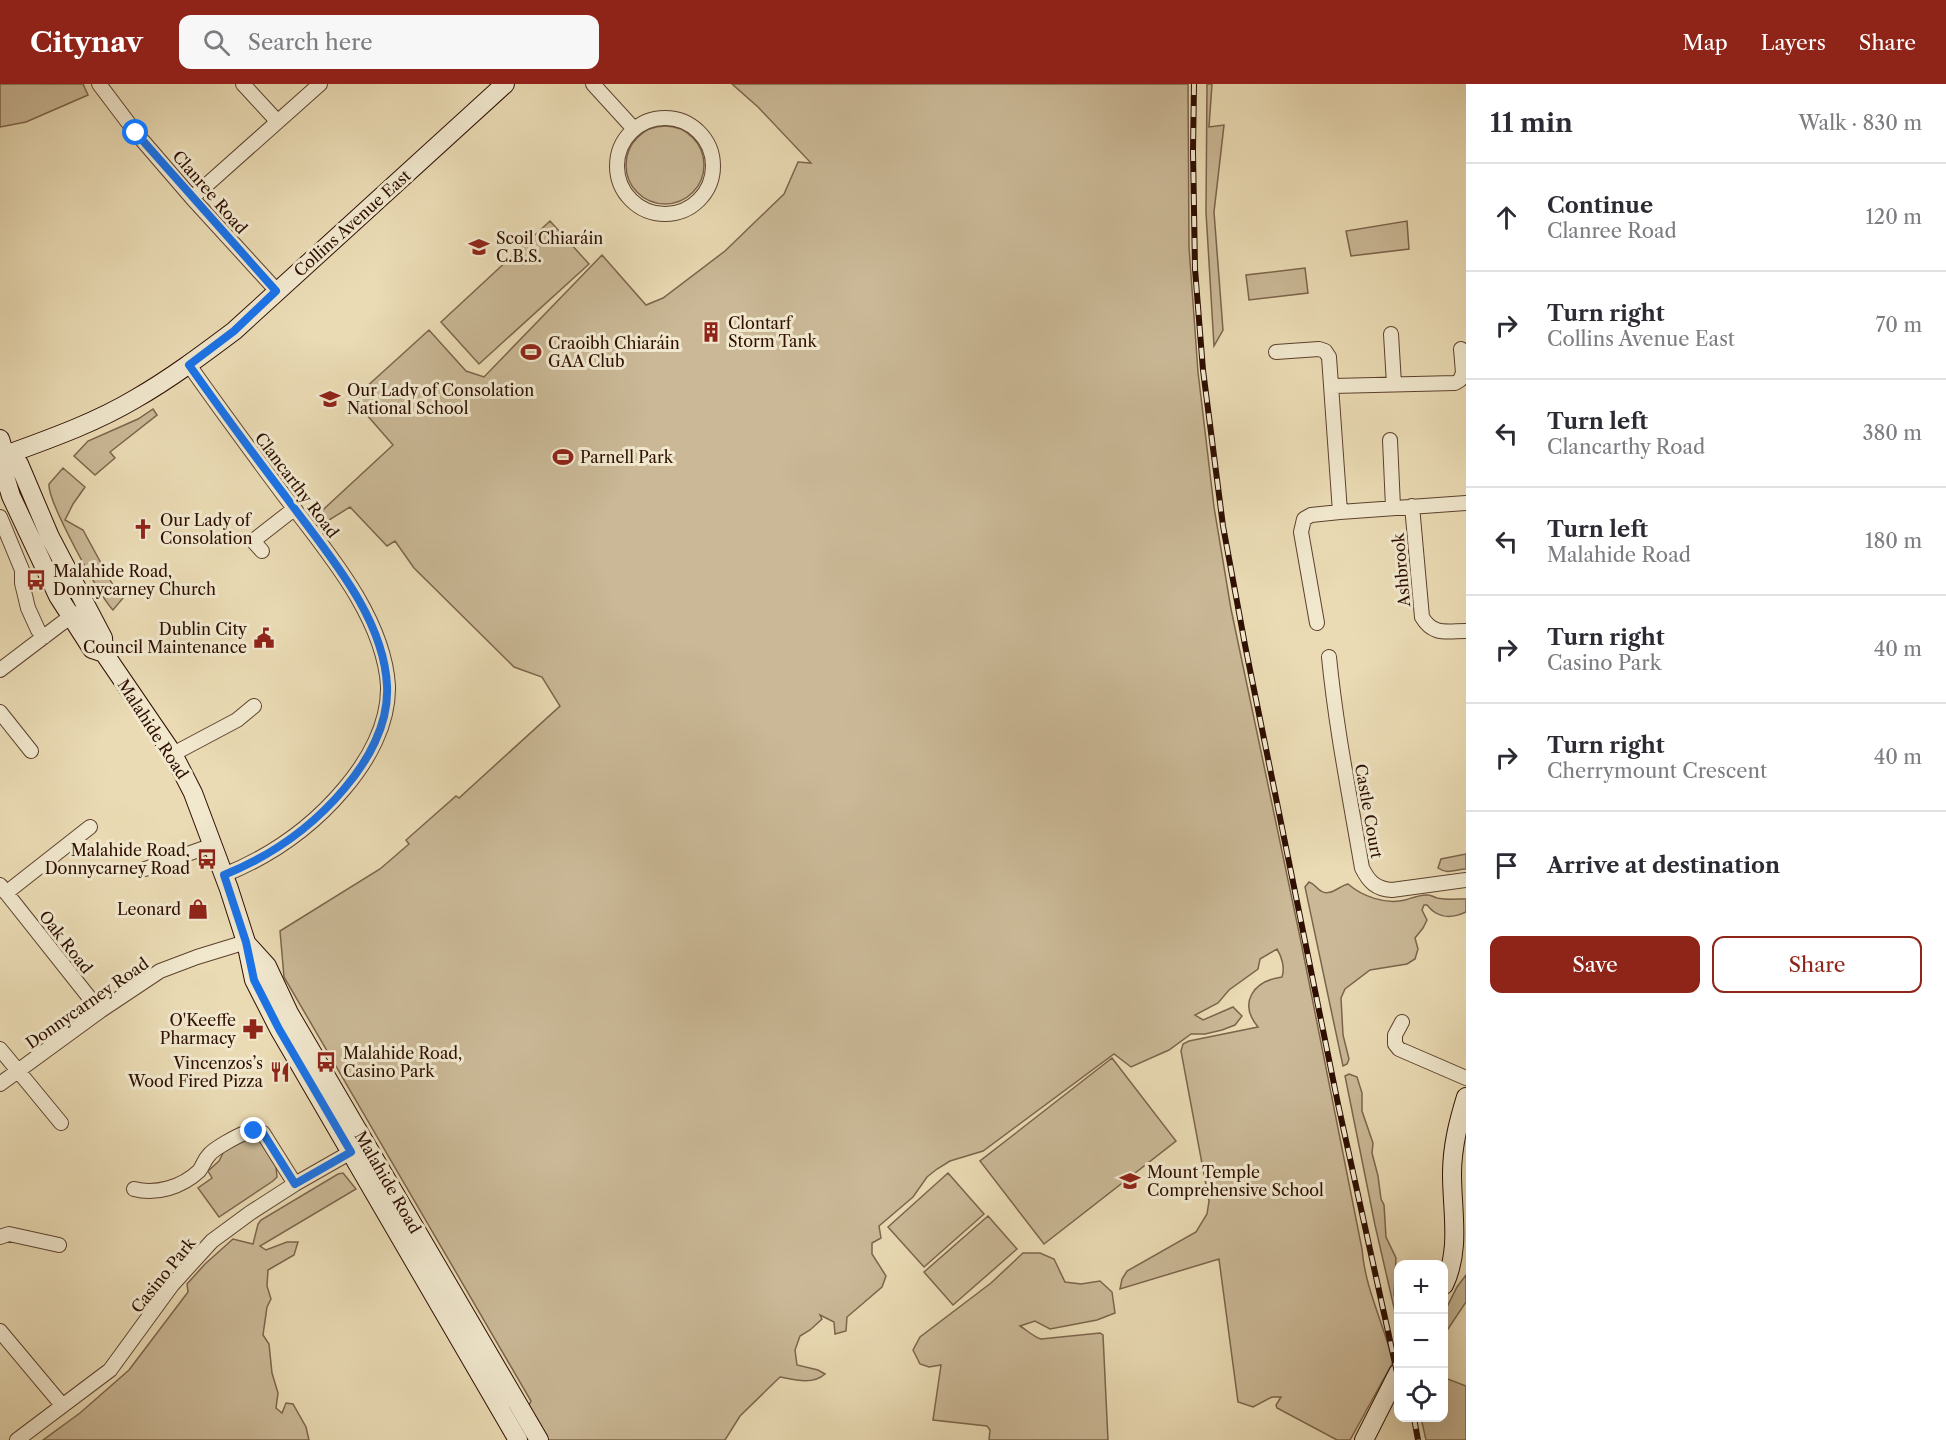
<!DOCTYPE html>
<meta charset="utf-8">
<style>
:root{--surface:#fff;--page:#f7f7f7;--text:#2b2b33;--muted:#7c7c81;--line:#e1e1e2;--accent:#8f2418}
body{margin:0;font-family:"Libre Caslon Text",serif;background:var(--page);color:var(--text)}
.controls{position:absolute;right:18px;bottom:18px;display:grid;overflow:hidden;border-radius:12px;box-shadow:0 6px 24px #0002}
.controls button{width:54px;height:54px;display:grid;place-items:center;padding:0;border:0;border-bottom:2px solid var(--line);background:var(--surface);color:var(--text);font:30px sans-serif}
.stop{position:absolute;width:18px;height:18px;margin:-14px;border:4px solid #1a73e8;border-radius:50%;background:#fff}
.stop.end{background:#1a73e8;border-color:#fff;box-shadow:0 2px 6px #0008}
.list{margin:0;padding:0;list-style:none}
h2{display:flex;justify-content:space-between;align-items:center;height:78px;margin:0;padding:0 24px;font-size:26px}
h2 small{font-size:20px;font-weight:400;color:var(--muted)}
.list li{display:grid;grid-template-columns:39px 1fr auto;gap:18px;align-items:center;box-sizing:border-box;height:108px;padding:0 24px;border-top:2px solid var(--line)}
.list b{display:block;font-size:22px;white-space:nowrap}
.list p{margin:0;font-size:20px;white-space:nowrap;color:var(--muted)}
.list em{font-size:20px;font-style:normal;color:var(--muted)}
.actions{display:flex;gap:12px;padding:18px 24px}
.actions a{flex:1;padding:14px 0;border:2px solid var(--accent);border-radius:12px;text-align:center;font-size:21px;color:var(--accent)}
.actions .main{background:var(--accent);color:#fff}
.icon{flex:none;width:33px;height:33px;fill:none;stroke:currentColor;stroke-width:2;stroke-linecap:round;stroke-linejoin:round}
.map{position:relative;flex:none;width:1466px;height:1356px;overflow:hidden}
header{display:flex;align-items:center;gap:36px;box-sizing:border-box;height:84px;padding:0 30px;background:var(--accent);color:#fff}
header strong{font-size:28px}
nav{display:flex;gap:33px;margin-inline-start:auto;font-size:21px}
.search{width:420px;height:54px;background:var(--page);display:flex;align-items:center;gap:15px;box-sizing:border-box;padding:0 21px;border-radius:12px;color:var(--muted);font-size:22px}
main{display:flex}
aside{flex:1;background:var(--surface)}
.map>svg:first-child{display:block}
.green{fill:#cab896;stroke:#7c644c;stroke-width:1.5}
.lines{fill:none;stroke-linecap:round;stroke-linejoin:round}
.street-casing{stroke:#5d422e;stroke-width:16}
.secondary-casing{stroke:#2e0f02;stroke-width:20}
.street{stroke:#f1e8ce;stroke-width:14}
.secondary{stroke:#f1e8ce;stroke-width:18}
.rail-casing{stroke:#2e0f02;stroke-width:6}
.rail{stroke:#f1e8ce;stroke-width:4;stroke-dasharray:11;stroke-linecap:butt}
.route{stroke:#1a73e8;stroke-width:8}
.labels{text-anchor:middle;stroke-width:6;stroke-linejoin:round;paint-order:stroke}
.street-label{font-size:16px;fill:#2e0f02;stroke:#f1e8ce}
.poi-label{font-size:16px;fill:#2e0f02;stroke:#f1e8ce;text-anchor:start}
</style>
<header>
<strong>Citynav</strong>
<div class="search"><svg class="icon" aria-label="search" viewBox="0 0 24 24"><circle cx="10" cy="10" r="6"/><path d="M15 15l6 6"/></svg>Search here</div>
<nav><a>Map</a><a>Layers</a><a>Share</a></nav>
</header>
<main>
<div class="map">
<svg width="1466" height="1356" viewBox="0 0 1466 1356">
<rect width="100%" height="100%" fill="#eadbb4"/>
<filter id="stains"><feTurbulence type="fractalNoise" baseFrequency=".00333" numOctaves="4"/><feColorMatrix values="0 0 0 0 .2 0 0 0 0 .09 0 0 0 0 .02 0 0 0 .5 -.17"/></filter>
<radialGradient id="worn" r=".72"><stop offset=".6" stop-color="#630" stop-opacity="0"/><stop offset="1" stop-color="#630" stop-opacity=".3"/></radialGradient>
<!-- green -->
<path class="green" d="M0,0H83L88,11L26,38L0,43Z
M732,0H1188L1189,163L1198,288L1214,423L1231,525L1300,853L1362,1165C1365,1205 1384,1240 1393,1278L1350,1356H1337L1277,1324L1276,1321L1281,1313H1272L1253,1323L1238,1318L1219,1175L1120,1205L1122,1195L1127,1187L1196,1148L1207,1130L1209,1117L1181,967L1183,960L1189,957L1258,943C1238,919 1253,897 1282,893C1285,884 1282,873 1277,865L1260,875L1258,885L1229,906L1218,919L1195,931L1203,936L1233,923L1242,932L1235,941L1222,946L1205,950H1191L1169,966L1131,983L1114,970L983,1067L950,1077L937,1085L927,1093L913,1113L879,1142L881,1154L872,1159V1170L886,1192L882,1203L847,1233L846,1247L835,1250L834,1238L820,1231L822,1235L810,1246L800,1252L795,1266L797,1281L818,1286L825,1290C813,1301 795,1296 780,1293L740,1332L725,1356H548L528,1323L531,1317L284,893L280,847L380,785L409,760L406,756L456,712L459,714L560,622L542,593L514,583L414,484L395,457L387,462L350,423L321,441L319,445L313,435L393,361L353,315L429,246L466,287L484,293L602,171L646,221L663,214L725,167L784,110L798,78L811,79L758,23Z
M1207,0H1212L1209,43L1224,41L1214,128L1223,246L1214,262L1206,128Z
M626 81a39 39 0 1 1 78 0a39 39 0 1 1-78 0Z
M550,137L589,180L479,280L441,238Z
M1407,137L1409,165L1351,172L1346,147Z
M1305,184L1308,209L1249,216L1246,191Z
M153,325L157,331L110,368L115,374L95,391L74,372L88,357L138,335Z
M63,384L85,403L73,420L65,436L83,446L114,503L122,506L134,501L113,526C99,512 47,416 49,400Z
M1466,770V785C1456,785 1448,791 1438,784L1441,775Z
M1309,798C1315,800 1316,804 1321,807C1330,813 1339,802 1348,800C1362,812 1385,821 1405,816C1412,814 1421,810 1428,811C1431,811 1434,813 1437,814C1447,816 1457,815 1466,815V828C1451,835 1438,835 1427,821H1424L1422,826L1427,836L1423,844L1415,854L1418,865L1415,875L1407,880L1370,886L1345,905L1341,914L1343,951L1349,975L1347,980L1343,982L1305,803Z
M1112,974L1176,1057L1044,1160L980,1077Z
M1349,990L1357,993L1362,1009V1027L1373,1059L1372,1069L1378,1092L1381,1115L1384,1121L1386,1153L1396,1174L1394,1211L1398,1219V1241L1375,1141L1345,992Z
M250,1053L260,1057L278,1082L276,1083L277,1093L273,1097L219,1133L198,1104L212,1094L208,1087L219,1077L224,1067Z
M343,1089L356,1105L260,1162L266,1166L287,1158H298L294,1171L268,1186L267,1202L271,1215L267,1223L263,1251L269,1260L272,1289L278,1309L276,1324L282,1329L286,1319L293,1320L306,1343L309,1356H43L80,1329L129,1286L188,1208L187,1200L205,1180L233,1155L253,1160L258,1140L261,1136L338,1090Z
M948,1089L984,1130L924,1183L888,1143Z
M988,1132L1017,1165L953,1221L924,1188Z
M1023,1169H1040L1054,1175L1065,1198L1081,1200L1100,1197L1112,1208L1115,1229L1097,1236L1050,1245L1035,1237L1020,1242C1027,1246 1032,1252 1041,1255L1100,1249L1103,1251L1108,1356H989L990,1346L987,1342L933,1336L941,1281L929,1283L920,1280L913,1266L920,1253L991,1199Z
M1466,1191V1218L1444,1251V1229L1457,1203Z
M1444,1291L1445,1294L1466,1302V1356H1426L1421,1334H1444Z"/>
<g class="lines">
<!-- street casing -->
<g class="street-casing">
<path id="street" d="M99,0L136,49L192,114L277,207
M243,0L277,37
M593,0L634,45
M617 82a48 48 0 1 1 96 0a48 48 0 1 1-96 0Z
M192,114L320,0
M1391,250L1394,300
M1276,268L1319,265L1325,267L1329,273L1340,428
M189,281C220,325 251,367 283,410C324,464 384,532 388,602C389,640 368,677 344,705C312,743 271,772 224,791
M1333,302L1455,299L1460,296L1463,289L1461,265
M1390,356L1393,423
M1412,422L1422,533C1433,552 1447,547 1466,547
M0,433L22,486V499L28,524L38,546L44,553
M262,467L253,457L294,425
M1317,539L1301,448L1304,435L1311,431L1340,428L1466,419
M1329,573C1336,644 1350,714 1362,784C1369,798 1376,805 1392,806L1466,796
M0,586L62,539L78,529
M0,628L31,667
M173,670L237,636L254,622
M145,785L213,761
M0,801L100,927
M6,809L90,743
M1402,938L1395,951V960L1399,965L1466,994
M0,965L61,1039
M0,1000L100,927L160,887L197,873L246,858
M134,1105C156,1111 182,1103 199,1087C203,1082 204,1076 209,1071C213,1065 237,1052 245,1049C251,1046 257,1048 263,1049L295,1100
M0,1153L9,1150L59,1161
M0,1247L62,1321
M17,1356L110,1286L172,1201L212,1157L250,1129L295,1100L358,1064"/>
</g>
<!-- secondary casing -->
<g class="secondary-casing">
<path id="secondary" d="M0,355L5,371L4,389L11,412L58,512L92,565L104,569
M5,371L19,380L50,453L103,554L104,569L173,670L193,709L229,805L246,858L254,896L279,945L518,1356
M0,373C46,356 93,340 135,315C170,295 202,271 234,247L505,0
M247,860L267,882L289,929L539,1356
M1444,1201C1461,1165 1452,1128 1452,1090C1452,1063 1458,1039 1466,1013
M1364,1356L1398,1289"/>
</g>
<!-- street -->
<use href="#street" class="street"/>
<!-- secondary -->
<use href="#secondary" class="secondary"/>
<!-- rail casing -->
<g class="rail-casing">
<path id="rail" d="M1194,0L1193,67L1195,185L1203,286L1223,442L1245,561L1338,1020L1398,1293
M1414,1334L1418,1356"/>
</g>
<!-- rail -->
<use href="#rail" class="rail"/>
</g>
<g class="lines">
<!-- route -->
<path class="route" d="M136,49L276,207L234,247L189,281C221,326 253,370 286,413C326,468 384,532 387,602C389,640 368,677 344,705C312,743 271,772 224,791L246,858L254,896L279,945L351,1068L295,1100L263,1049L254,1047"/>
</g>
<!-- icons -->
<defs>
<g id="school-bare" transform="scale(1.62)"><path d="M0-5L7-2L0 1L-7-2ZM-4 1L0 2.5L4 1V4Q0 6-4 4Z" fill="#8f2418" stroke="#f1e8ce" stroke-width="2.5" paint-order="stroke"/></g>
<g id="building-bare" transform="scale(1.62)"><path d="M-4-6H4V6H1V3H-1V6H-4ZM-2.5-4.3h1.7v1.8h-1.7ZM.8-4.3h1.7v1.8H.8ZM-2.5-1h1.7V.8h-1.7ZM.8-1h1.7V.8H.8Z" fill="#8f2418" stroke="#f1e8ce" stroke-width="2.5" paint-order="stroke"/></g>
<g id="stadium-bare" transform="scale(1.62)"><path d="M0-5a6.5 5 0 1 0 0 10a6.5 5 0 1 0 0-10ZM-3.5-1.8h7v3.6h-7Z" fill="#8f2418" stroke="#f1e8ce" stroke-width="2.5" paint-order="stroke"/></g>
<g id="church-bare" transform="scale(1.62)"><path d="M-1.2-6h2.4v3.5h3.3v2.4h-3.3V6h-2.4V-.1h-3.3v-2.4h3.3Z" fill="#8f2418" stroke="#f1e8ce" stroke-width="2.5" paint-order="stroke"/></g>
<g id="bus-bare" transform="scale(1.62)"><path d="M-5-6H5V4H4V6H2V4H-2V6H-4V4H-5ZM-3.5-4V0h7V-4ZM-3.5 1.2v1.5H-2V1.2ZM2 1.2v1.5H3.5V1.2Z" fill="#8f2418" stroke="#f1e8ce" stroke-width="2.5" paint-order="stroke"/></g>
<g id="civic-bare" transform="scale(1.62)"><path d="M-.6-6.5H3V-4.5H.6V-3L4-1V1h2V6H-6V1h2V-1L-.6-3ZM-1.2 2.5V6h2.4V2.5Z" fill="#8f2418" stroke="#f1e8ce" stroke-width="2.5" paint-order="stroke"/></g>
<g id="shop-bare" transform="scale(1.62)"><path d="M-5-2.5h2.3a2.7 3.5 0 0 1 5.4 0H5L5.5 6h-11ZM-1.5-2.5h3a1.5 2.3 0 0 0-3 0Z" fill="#8f2418" stroke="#f1e8ce" stroke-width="2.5" paint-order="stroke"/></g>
<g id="pharmacy-bare" transform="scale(1.62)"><path d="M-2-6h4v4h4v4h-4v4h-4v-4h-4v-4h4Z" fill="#8f2418" stroke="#f1e8ce" stroke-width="2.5" paint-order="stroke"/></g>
<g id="restaurant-bare" transform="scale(1.62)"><path d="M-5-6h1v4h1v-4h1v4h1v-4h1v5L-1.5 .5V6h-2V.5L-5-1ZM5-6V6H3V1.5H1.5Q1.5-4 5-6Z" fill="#8f2418" stroke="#f1e8ce" stroke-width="2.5" paint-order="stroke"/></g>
</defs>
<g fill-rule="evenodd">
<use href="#school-bare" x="479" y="163"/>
<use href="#building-bare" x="711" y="248"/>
<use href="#stadium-bare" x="531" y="268"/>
<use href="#school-bare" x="330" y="315"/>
<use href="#stadium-bare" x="563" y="373"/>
<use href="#church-bare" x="143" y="445"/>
<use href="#bus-bare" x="36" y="496"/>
<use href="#civic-bare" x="264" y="554"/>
<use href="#bus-bare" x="207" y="775"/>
<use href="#shop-bare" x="198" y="825"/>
<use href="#pharmacy-bare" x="253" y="945"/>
<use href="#bus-bare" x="326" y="978"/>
<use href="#restaurant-bare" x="280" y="988"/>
<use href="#school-bare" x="1130" y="1097"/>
</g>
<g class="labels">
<!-- street labels -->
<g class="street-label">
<text transform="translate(210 108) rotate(49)" y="6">Clanree Road</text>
<text transform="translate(352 139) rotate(-42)" y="6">Collins Avenue East</text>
<text transform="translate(297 401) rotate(53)" y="6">Clancarthy Road</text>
<text transform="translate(1401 486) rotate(-95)" y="6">Ashbrook</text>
<text transform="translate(153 645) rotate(57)" y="6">Malahide Road</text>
<text transform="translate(1369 727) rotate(80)" y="6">Castle Court</text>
<text transform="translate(66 858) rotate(52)" y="6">Oak Road</text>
<text transform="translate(87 919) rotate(-35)" y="6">Donnycarney Road</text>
<text transform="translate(388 1098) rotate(60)" y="6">Malahide Road</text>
<text transform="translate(163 1191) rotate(-51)" y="6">Casino Park</text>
</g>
<!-- poi labels -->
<g class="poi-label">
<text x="496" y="160">Scoil Chiaráin<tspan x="496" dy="18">C.B.S.</tspan></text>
<text x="728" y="245">Clontarf<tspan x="728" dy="18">Storm Tank</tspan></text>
<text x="548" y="265">Craoibh Chiaráin<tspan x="548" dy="18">GAA Club</tspan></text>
<text x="347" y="312">Our Lady of Consolation<tspan x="347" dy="18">National School</tspan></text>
<text x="580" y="379">Parnell Park</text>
<text x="160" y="442">Our Lady of<tspan x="160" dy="18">Consolation</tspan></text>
<text x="53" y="493">Malahide Road,<tspan x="53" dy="18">Donnycarney Church</tspan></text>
<text x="247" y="551" text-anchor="end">Dublin City<tspan x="247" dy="18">Council Maintenance</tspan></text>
<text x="190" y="772" text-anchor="end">Malahide Road,<tspan x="190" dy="18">Donnycarney Road</tspan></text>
<text x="181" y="831" text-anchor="end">Leonard</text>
<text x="236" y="942" text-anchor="end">O'Keeffe<tspan x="236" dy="18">Pharmacy</tspan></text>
<text x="343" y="975">Malahide Road,<tspan x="343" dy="18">Casino Park</tspan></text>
<text x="263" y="985" text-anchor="end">Vincenzos’s<tspan x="263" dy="18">Wood Fired Pizza</tspan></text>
<text x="1147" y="1094">Mount Temple<tspan x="1147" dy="18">Comprehensive School</tspan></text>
</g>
</g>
<rect width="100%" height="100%" filter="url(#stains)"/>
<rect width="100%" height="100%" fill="url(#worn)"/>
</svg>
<div class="controls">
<button>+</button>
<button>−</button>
<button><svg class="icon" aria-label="locate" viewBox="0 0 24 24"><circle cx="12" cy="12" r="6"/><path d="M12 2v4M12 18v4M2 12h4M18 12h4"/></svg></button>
</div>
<div class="stop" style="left:136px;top:49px"></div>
<div class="stop end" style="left:254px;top:1047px"></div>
</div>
<aside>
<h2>11 min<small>Walk · 830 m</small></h2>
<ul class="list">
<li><svg class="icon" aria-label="ahead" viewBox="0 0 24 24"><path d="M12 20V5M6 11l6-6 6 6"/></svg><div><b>Continue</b><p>Clanree Road</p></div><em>120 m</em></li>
<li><svg class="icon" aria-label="right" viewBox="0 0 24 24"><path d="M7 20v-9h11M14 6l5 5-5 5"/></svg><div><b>Turn right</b><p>Collins Avenue East</p></div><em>70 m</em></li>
<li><svg class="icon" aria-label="left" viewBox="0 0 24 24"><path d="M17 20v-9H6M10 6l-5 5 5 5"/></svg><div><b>Turn left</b><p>Clancarthy Road</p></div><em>380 m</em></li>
<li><svg class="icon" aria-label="left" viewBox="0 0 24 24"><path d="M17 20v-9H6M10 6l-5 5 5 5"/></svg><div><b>Turn left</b><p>Malahide Road</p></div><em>180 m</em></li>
<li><svg class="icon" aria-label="right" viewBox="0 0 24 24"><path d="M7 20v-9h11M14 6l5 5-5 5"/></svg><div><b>Turn right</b><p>Casino Park</p></div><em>40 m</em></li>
<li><svg class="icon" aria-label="right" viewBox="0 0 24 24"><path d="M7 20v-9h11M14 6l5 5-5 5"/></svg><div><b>Turn right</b><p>Cherrymount Crescent</p></div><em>40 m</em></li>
<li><svg class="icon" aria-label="arrive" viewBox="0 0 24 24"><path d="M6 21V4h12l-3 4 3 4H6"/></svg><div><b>Arrive at destination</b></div></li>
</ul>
<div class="actions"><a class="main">Save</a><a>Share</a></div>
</aside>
</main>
